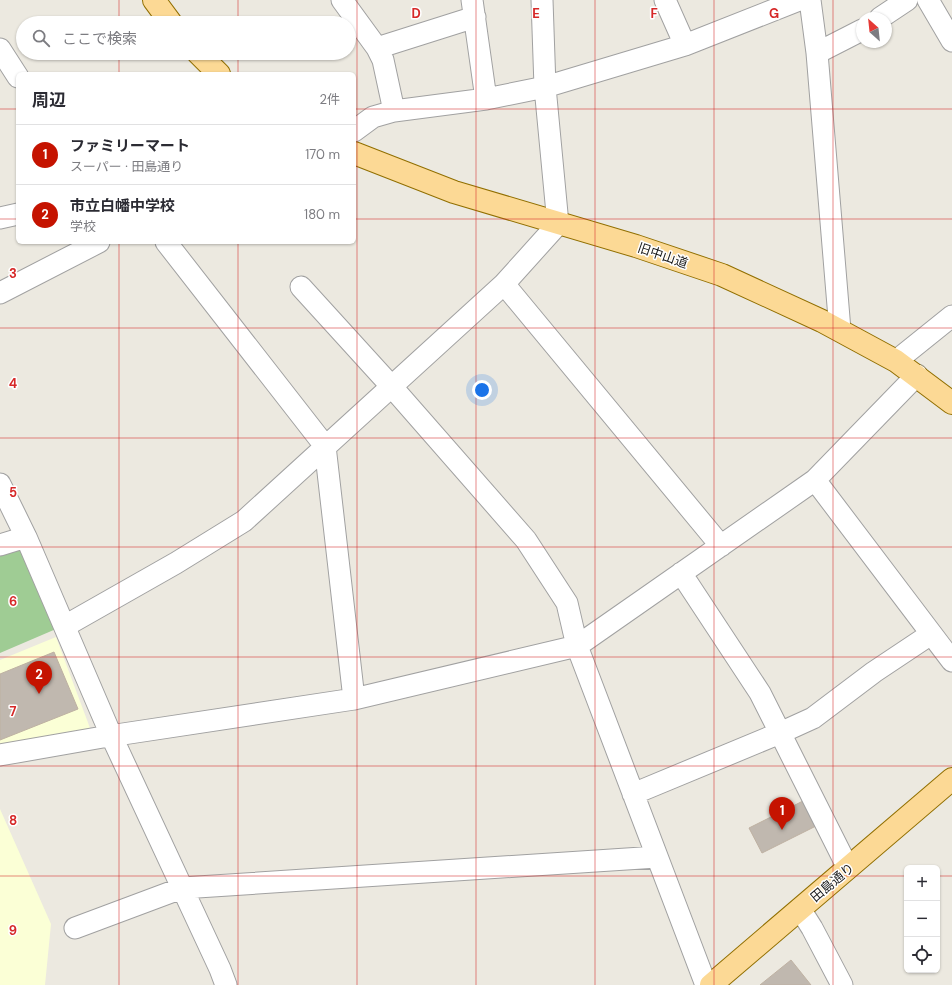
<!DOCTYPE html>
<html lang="ja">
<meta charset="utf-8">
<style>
:root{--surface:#fff;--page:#f2f2f3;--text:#2b2b33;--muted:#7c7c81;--line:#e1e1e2;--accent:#c51300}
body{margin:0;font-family:"DM Sans","Noto Sans JP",sans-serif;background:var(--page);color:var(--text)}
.controls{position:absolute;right:12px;bottom:12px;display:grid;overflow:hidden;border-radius:6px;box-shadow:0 1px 3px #0004}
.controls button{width:36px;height:36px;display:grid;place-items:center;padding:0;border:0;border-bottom:1px solid var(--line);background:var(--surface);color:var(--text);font:20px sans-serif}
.compass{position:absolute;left:856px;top:12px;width:36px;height:36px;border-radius:50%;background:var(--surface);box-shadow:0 1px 3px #0004;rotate:333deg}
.you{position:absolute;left:482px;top:390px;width:14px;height:14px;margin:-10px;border:3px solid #fff;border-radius:50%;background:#1a73e8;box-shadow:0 0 0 6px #1a73e833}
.badge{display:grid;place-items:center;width:26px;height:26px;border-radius:50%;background:var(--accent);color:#fff;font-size:13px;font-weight:700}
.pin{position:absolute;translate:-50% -33px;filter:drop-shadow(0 1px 2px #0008)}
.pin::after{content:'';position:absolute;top:21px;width:14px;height:12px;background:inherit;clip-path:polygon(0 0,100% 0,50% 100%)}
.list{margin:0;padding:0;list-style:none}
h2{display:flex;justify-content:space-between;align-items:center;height:52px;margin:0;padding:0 16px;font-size:17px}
h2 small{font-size:13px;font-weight:400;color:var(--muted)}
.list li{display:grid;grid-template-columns:26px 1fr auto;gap:12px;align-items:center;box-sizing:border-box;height:60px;padding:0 16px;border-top:1px solid var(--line)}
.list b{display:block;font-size:15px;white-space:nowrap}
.list p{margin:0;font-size:13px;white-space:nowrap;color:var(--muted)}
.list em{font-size:13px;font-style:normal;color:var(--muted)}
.icon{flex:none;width:22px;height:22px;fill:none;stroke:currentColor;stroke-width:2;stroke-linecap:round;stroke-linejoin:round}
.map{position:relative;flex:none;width:952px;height:985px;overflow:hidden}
.search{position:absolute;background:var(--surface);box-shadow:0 1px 3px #0004;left:16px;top:16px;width:340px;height:44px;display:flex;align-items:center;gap:10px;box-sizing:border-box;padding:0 14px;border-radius:22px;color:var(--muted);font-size:15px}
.panel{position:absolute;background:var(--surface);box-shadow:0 1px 3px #0004;left:16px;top:72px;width:340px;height:172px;border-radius:6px}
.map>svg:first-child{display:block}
.education{fill:#fbffd6}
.forest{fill:#9fcc94}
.building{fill:#c0b8af;stroke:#beb1a2}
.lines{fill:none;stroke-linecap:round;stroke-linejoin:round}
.minor-casing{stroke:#a1a1a1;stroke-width:23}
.major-casing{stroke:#916f00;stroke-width:24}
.minor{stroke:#fff;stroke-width:21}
.major{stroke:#fcd995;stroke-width:22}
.grid{fill:none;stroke:#d62828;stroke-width:1;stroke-opacity:0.55}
.labels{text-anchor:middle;stroke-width:3;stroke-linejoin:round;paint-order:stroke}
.street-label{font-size:13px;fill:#1a1a1a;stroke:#fff}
.grid-label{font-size:13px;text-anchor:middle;font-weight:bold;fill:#d62828;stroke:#fff;stroke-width:3;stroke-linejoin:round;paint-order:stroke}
</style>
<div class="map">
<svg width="952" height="985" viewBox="0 0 952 985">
<rect width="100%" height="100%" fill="#ece9e0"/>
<!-- education -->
<path class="education" d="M56,637L90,728L0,749V660Z
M0,809L51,924L45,985H0Z"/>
<!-- forest -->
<path class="forest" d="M22,547L56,629L0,653V554Z"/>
<!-- building -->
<path class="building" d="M54,652L78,709L0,740V674Z
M803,801L816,826L762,853L749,828Z
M791,960L811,985H760Z"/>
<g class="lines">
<!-- minor casing -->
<g class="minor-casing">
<path id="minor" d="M342,0L377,48L475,17
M472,0L486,99
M665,0L685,45
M810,0L817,53L840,330
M928,0L952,41
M880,18L907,0
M377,48L383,60L394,111
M0,49L18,77
M817,53L862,30
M354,131L373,117L394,111L486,99L545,87L685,45L799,0
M0,218L18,214
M166,242L325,446L354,699
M504,284L721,546
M301,287L392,387L526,540L567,603L577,646L706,985
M0,293L99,242
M896,361L952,316
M815,480L952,661
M0,484L26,537L111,735L220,969L226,985
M0,545L26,537
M681,573L760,693L848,868
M65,626L176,563L244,521L504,284L558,224L545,87L542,0
M0,755L103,737L354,699L577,646L815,480L917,375
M633,794L780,733L813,718L874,672L931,634
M800,909L812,928L842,985
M75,928L182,888L657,857"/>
</g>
<!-- major casing -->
<g class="major-casing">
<path id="major" d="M154,0L171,23
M198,53L219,74
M354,153L454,192L636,246L722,275L822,321L896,361L952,403
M711,985L952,779"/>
</g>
<!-- minor -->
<use href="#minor" class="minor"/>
<!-- major -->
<use href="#major" class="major"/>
</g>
<!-- grid -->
<path class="grid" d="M119,0V23M238,0V23M357,0V985M476,0V985M595,0V985M714,0V985M833,0V985M119,53V74M238,53V74M0,109H18M354,109H952M0,219H18M354,219H952M119,242V985M238,242V985M0,328H952M0,438H952M0,547H952M0,657H952M0,766H952M0,876H907M937,876H952"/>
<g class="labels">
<!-- street labels -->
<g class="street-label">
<text transform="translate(663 255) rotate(19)" y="5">旧中山道</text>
<text transform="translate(832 882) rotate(-40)" y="5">田島通り</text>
</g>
</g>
<g class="grid-label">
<text x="416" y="18">D</text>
<text x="536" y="18">E</text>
<text x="654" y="18">F</text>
<text x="774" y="18">G</text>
<text x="13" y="278">3</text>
<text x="13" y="388">4</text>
<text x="13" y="497">5</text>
<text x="13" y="606">6</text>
<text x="13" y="716">7</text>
<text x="13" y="825">8</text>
<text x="13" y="935">9</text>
</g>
</svg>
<div class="controls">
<button>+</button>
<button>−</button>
<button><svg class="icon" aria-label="locate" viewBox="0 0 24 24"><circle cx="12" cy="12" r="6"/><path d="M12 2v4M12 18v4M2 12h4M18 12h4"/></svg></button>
</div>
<svg class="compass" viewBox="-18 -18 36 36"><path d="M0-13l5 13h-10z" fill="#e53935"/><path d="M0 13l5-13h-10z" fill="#7c7c81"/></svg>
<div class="you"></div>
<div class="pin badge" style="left:782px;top:830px">1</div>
<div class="pin badge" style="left:39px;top:694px">2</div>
<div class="search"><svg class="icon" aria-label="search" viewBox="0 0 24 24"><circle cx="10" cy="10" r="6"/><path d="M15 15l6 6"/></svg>ここで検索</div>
<section class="panel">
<h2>周辺<small>2件</small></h2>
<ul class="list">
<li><span class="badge">1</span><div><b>ファミリーマート</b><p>スーパー · 田島通り</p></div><em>170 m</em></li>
<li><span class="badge">2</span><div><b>市立白幡中学校</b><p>学校</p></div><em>180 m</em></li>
</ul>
</section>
</div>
